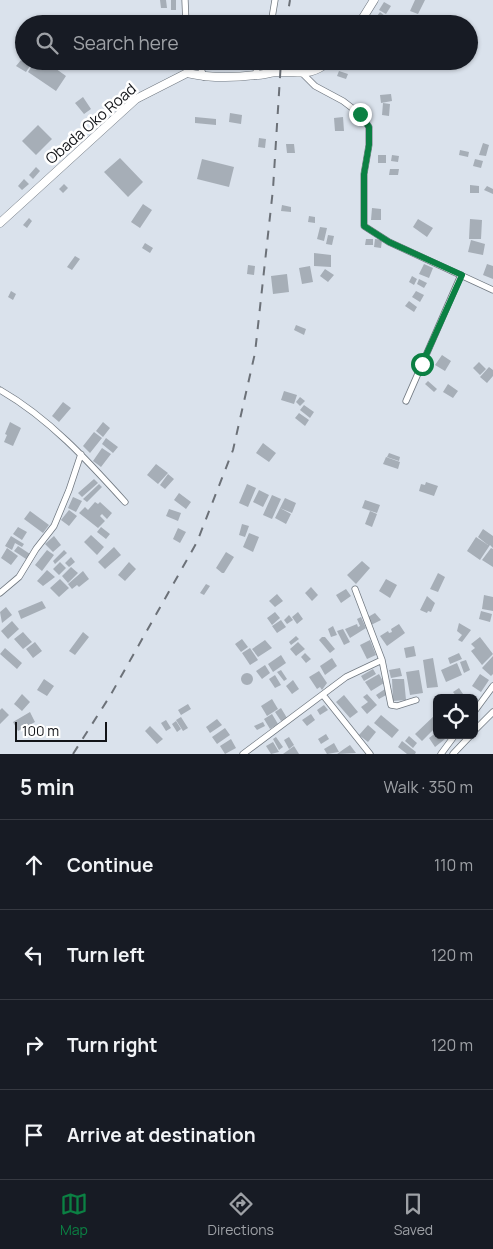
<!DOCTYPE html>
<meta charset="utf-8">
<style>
:root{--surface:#171b24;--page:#242831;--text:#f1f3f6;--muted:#9ea1a6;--line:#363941;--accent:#0b8043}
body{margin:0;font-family:Manrope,sans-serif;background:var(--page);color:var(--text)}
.controls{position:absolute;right:15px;bottom:15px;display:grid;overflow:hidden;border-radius:8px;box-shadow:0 1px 4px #0004}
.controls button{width:45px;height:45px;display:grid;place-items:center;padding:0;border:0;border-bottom:1px solid var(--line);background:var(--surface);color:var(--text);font:25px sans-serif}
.scale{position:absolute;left:15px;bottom:12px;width:92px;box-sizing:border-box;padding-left:5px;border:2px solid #121418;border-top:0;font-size:14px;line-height:18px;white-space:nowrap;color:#121418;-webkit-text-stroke:4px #fff;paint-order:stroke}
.stop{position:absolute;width:15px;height:15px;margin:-11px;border:4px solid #0b8043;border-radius:50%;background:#fff}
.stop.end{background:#0b8043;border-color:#fff;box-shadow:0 1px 5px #0008}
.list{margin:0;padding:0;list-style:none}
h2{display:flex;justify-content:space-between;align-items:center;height:65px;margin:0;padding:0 20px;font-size:21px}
h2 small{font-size:16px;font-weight:400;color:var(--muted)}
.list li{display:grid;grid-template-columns:32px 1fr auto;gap:15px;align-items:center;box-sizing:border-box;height:90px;padding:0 20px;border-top:1px solid var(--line)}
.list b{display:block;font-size:19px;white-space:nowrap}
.list em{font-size:16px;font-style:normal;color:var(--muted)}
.icon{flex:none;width:28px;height:28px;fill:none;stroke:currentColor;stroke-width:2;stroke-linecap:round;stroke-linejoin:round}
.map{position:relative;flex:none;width:493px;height:754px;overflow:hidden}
.search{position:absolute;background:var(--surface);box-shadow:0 1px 4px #0004;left:15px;right:15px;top:15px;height:55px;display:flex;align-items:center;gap:12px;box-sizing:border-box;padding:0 18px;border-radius:28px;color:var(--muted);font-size:19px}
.sheet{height:425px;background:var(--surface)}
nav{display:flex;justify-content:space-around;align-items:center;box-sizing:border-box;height:70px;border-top:1px solid var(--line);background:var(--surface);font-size:14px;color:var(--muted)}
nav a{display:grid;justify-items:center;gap:2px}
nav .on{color:var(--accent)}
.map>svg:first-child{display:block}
.building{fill:#a6aeb7}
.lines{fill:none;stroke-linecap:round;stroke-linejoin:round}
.street-casing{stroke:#707880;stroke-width:7}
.secondary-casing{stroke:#707880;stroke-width:9}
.street{stroke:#fff;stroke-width:5.5}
.secondary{stroke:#fff;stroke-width:8}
.rail{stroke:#6c7178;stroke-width:2;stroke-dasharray:9 9;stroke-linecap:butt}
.route{stroke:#0b8043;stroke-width:6}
.labels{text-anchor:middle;stroke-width:5;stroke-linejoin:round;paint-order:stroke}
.street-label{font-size:15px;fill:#121418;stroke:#fff}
</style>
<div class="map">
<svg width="493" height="754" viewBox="0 0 493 754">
<rect width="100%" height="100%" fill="#dae2ec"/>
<!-- building -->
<path class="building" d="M160,0H166L167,8H161Z
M171,0H176V10H171Z
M415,0H425L418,14L410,11Z
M384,2L391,6L386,14L379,10Z
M380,12L385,16L379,24L374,20Z
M161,17H173V24H161Z
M21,60L30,66L26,72L16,66Z
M35,61H45L66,76L56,91L28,72Z
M340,61L350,62L347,70L339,66Z
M339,71L348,74L346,79L337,76Z
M391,94L392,101L381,103L380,95Z
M83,97L91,109L84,114L75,103Z
M383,103L390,104L389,116L382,115Z
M230,113L242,115L241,124L229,122Z
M195,117L216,119V125L195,123Z
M343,117L344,131H335L334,118Z
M38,125L52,139L36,155L22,141Z
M259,138L266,139L265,148L258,147Z
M483,143L489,145L486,156L479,155Z
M286,144H294L295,153H287Z
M460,150L469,152L468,157L459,155Z
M378,155H386V163H378Z
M392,155L399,156L398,162L391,161Z
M120,158L143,182L128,197L104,172Z
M202,159L234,167L229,187L197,179Z
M475,159L483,161L481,168L473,166Z
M36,167L40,171L33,179L29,175Z
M390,169H399L398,175H389Z
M24,179L29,184L22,190L18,186Z
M64,184L68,188L63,193L59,189Z
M470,185L479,186V193H470Z
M487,186L493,189V194L484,190Z
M143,204L152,210L140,228L131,222Z
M282,205L291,207V212L281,211Z
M372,208L381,209V220H371Z
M309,216L315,217V223L308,222Z
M29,218L32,221L27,228L23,225Z
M418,219L433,228L427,237L413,227Z
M470,219L482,220L481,239H469Z
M320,227L327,228L324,241L317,239Z
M328,235L334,236L332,245L326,244Z
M366,239H373V245H365Z
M375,239L382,240L381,248L374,247Z
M471,240L485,244L483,255L468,252Z
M145,243L153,248L150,253L142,248Z
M314,253L331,255V267L314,266Z
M75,256L80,259L72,270L67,267Z
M424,264L433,268L429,278L419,274Z
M487,264L493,266V279L483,275Z
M248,265L255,266L254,275L247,274Z
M310,266L313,282L302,284L299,268Z
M325,269L334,275L328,282L320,276Z
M287,274L289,292L273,294L271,276Z
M412,276L417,279L414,285L409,282Z
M419,279L427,283L424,288L417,284Z
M11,291L16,294L13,300L8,297Z
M416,291L424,295L420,302L412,297Z
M409,301L417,307L414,312L405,306Z
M296,325L306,329L304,335L294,330Z
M442,355L451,361L445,371L435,365Z
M479,362L486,369L480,375L473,368Z
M489,367L493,370V376L487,383L480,377Z
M428,381L437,389L434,392L425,384Z
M448,384L458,391L453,398L443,392Z
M284,391L297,395L294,404L281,400Z
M300,397L305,401L300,406L296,402Z
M63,402L71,408L59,422L52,416Z
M304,405L314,412L310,418L300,410Z
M299,413L309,420L305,426L295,418Z
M10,422L21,428L13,446L4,442L7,435L5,434Z
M103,422L110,428L103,437L96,431Z
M94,432L102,438L90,453L83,446Z
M106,438L118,447L113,453L102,444Z
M263,443L276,453L269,462L256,453Z
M102,448L111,454L101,467L93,461Z
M389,453L400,457L399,461L387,457Z
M386,457L400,462L398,469L383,464Z
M156,464L168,473L158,484L147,475Z
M168,474L174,479L165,489L160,485Z
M94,479L98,483L82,497L78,493Z
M426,482L438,486L434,496L419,491L421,484L425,485Z
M99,484L102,487L87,502L83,499Z
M247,484L256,488L248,507L239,503Z
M259,490L269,495L263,507L253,502Z
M179,493L191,502L186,509L174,500Z
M272,495L281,499L272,519L263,515Z
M73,497L82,501L76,512L68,508Z
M285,498L296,503L292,513L280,508Z
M365,500L380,505L377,513L362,508Z
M95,502L98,504L100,502L112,513L107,519L102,514L100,516L105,521L98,528L79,513L85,507L88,510Z
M280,508L291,514L286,524L275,518Z
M169,509L181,513L178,521L166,516Z
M69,510L77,516L69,526L61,520Z
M30,511L49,525L43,533L24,519Z
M370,511L377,514L372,527L365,524Z
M242,524L249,526L245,537L239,535Z
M18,527L27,532L22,540L13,534Z
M101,527L110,534L106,539L97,532Z
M178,528L186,532L180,543L173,539Z
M483,529L493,536V548L490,545L480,560L467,551L476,537L488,545L478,537Z
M249,533L259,537L253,552L243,547Z
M91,535L104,547L97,555L84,542Z
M11,536L24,544L22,547L15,543L12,550L5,546Z
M54,536L61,545L53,552L45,544Z
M18,546L30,554L26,559L14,551Z
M114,547L121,555L105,569L98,562Z
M7,548L18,556L11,565L1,558Z
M491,548L493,549V567L482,560Z
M47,550L54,555L42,571L35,565Z
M64,550L67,553L55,564L53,561Z
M226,552L234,557L224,573H222L216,568Z
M71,557L75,562L69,567L65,563Z
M362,561L370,568L356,584L347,575Z
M60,562L66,568L59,575L53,569Z
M129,562L136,569L125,581L118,575Z
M71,567L78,573L68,583L62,576Z
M47,570L55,577L43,586L37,581Z
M83,571L89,579L79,587L77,585L72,589L68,584Z
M438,573L445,577L438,592L430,589Z
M60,579L69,588L59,597L50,588Z
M386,579L397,585L390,598L379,591Z
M206,584L210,586L204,595L200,593Z
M311,587L318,595L312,601L305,593Z
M346,589L351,596L341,603L336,595Z
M277,594L283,601L275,607L269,601Z
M484,595L493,597V611L482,609Z
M427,596L435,603L431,612L428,611L427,613L420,610Z
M42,601L46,608L21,619L18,611Z
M6,607L12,615L2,623L0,612Z
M481,611L492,614L490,622L479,619Z
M275,612L280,618L272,625L267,618Z
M298,612L303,619L297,624L292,617Z
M375,613L381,620L371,625L368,617Z
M289,615L293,620L287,624L284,620Z
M361,617L366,628L350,638L345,629L357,624L358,627L360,626L357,619Z
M281,620L286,627L277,633L272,626Z
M12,621L19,629L8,639L1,631Z
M459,623L471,630L462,642L458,640L462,635L457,631Z
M399,624L405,633L387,646L380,636L388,631L389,633L392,632L391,629Z
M333,626L337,635L331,637L328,629Z
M343,629L350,642L344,645L337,631Z
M23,632L32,642L23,649L14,639Z
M83,632L89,637L75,655L69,651Z
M296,636L299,639L291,645L289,642Z
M322,637H325L335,649L330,653L319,640Z
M480,637L493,654L482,665L471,651L475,648L471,644Z
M242,639L248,647L241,652L235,644Z
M265,640L272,648L258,657L252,649Z
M370,640L376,655L367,659L360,645Z
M35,642L42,651L33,658L26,649Z
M298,642L305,649L296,656L290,649Z
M414,646L416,656L406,658L404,648Z
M5,648L22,663L17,669L0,654Z
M250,648L258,660L250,665L242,653Z
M305,653L311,659L306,663L301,657Z
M459,653L462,659L450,664L448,658Z
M281,655L286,663L273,672L268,664Z
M493,656V674L491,676L482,668Z
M332,658L337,666L325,675L320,666Z
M433,658L438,687L427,688L423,660Z
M466,660L470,670L464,673L460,662Z
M457,663L462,675L446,682L441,670Z
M265,665L270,673L262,679L256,671Z
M400,668L402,676L391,678L389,670Z
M373,669L376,674L364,681L361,676Z
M281,670L287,679L284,681L277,672Z
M419,670L423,693L410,695L406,672Z
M319,671L327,683L322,690L320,687L317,689L309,677Z
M241 679a6 6 0 1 1 12 0a6 6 0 1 1-12 0Z
M379,674L384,683L371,691L365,682Z
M480,674L489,680L481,692L472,686Z
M275,675L281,685L275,688L269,679Z
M44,679L54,686L47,696L37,690Z
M392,679H404L406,700L393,701Z
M293,680L299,689L292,694L286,686Z
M459,688L465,697L464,698H458L453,692Z
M385,689L388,694L379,699L376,695Z
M22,694L30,702L22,711L14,704Z
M367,694L377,705L367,714L361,707L368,702L363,697Z
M344,695L358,712L350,718L336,702Z
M272,699L278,709L267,716L261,706Z
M188,704L191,709L181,715L178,710Z
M324,705L328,710L320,715L317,710Z
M2,708L9,715L0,724V710Z
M281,708L287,718L281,721L275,712Z
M30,712L35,722L18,731L13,722Z
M272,714L278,724L270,729L264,719Z
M311,714L315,720L307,726L302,720Z
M381,715L399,730L392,738L374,723Z
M435,715L437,726L422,741L415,734Z
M181,717L188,728L183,731L176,720Z
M217,719L222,725L210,733L206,727Z
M166,720L171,728L166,731L161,723Z
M176,721L181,729L177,732L172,724Z
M263,722L265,726L257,730L254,726Z
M368,725L376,732L368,742L359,735Z
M150,726L163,739L157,744L145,731Z
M225,728L230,735L217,744L212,737Z
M437,732V735H450L435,747L429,738Z
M326,734L329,739L321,744L318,739Z
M409,736L417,743L413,748L405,741Z
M276,737L283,747L279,750L273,739Z
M289,737L294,745L289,749L284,740Z
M231,739L236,748L225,754L220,746Z
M402,741L416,752L415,754H407L398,747Z
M273,742L279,752L271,754L266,746Z
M334,743L339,752L327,754L324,749Z
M350,745L356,753L337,754L344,749Z
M294,746L299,754H283Z"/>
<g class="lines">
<!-- street casing -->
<g class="street-casing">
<path id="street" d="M185,0L186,24
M271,24L275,0
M198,61L204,77
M302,73L315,86L343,101L360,114L369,127V145L364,174V226L389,242L493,290
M255,76L259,61
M0,390C49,418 88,461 125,502
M406,401L461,275
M355,589L382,660L391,705L397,706L416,700
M0,593L19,577L36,549L54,526L69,490L81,454
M323,695L370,754
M474,712L493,686
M474,731L493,712
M243,754L346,677L382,660
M441,754L455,735
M453,754L471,735"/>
</g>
<!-- secondary casing -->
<g class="secondary-casing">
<path id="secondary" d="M359,24L374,0
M0,223L136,99L187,73C209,78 233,78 256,75C264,75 271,72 279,72C301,71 308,78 330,61"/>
</g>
<!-- street -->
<use href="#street" class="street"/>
<!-- secondary -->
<use href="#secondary" class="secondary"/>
<!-- rail -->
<path class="rail" d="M286,24L290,0
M73,754L110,696L197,542L233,450L255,353L273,189L281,61"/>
</g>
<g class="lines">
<!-- route -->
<path class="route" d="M360,114L369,127V145L364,174V226L389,242L462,275L422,364"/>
</g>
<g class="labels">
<!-- street labels -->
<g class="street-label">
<text transform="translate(91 124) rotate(-41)" y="5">Obada Oko Road</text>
</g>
</g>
</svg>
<div class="controls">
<button><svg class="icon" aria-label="locate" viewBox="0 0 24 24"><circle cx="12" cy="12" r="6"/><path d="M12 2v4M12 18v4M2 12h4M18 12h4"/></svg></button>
</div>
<div class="scale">100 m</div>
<div class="stop" style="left:422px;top:364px"></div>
<div class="stop end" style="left:360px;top:114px"></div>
<div class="search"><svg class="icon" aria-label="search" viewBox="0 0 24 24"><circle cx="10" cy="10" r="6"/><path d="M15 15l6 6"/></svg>Search here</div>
</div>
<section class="sheet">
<h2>5 min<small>Walk · 350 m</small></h2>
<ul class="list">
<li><svg class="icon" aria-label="ahead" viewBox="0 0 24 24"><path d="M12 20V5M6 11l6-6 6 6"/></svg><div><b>Continue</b></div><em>110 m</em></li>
<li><svg class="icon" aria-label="left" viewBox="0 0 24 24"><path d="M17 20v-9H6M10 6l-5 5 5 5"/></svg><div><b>Turn left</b></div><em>120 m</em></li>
<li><svg class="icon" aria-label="right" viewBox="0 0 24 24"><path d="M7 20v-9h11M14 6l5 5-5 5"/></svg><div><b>Turn right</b></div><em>120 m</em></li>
<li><svg class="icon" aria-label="arrive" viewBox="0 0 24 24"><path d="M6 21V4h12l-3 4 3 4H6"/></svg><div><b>Arrive at destination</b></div></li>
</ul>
</section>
<nav>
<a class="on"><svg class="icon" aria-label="map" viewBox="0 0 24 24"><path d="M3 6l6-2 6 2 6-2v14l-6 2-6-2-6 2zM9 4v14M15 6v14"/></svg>Map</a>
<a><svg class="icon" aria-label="directions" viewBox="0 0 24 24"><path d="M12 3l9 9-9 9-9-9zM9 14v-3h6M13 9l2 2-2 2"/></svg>Directions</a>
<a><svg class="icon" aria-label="saved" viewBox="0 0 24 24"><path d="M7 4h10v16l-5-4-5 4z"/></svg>Saved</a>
</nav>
